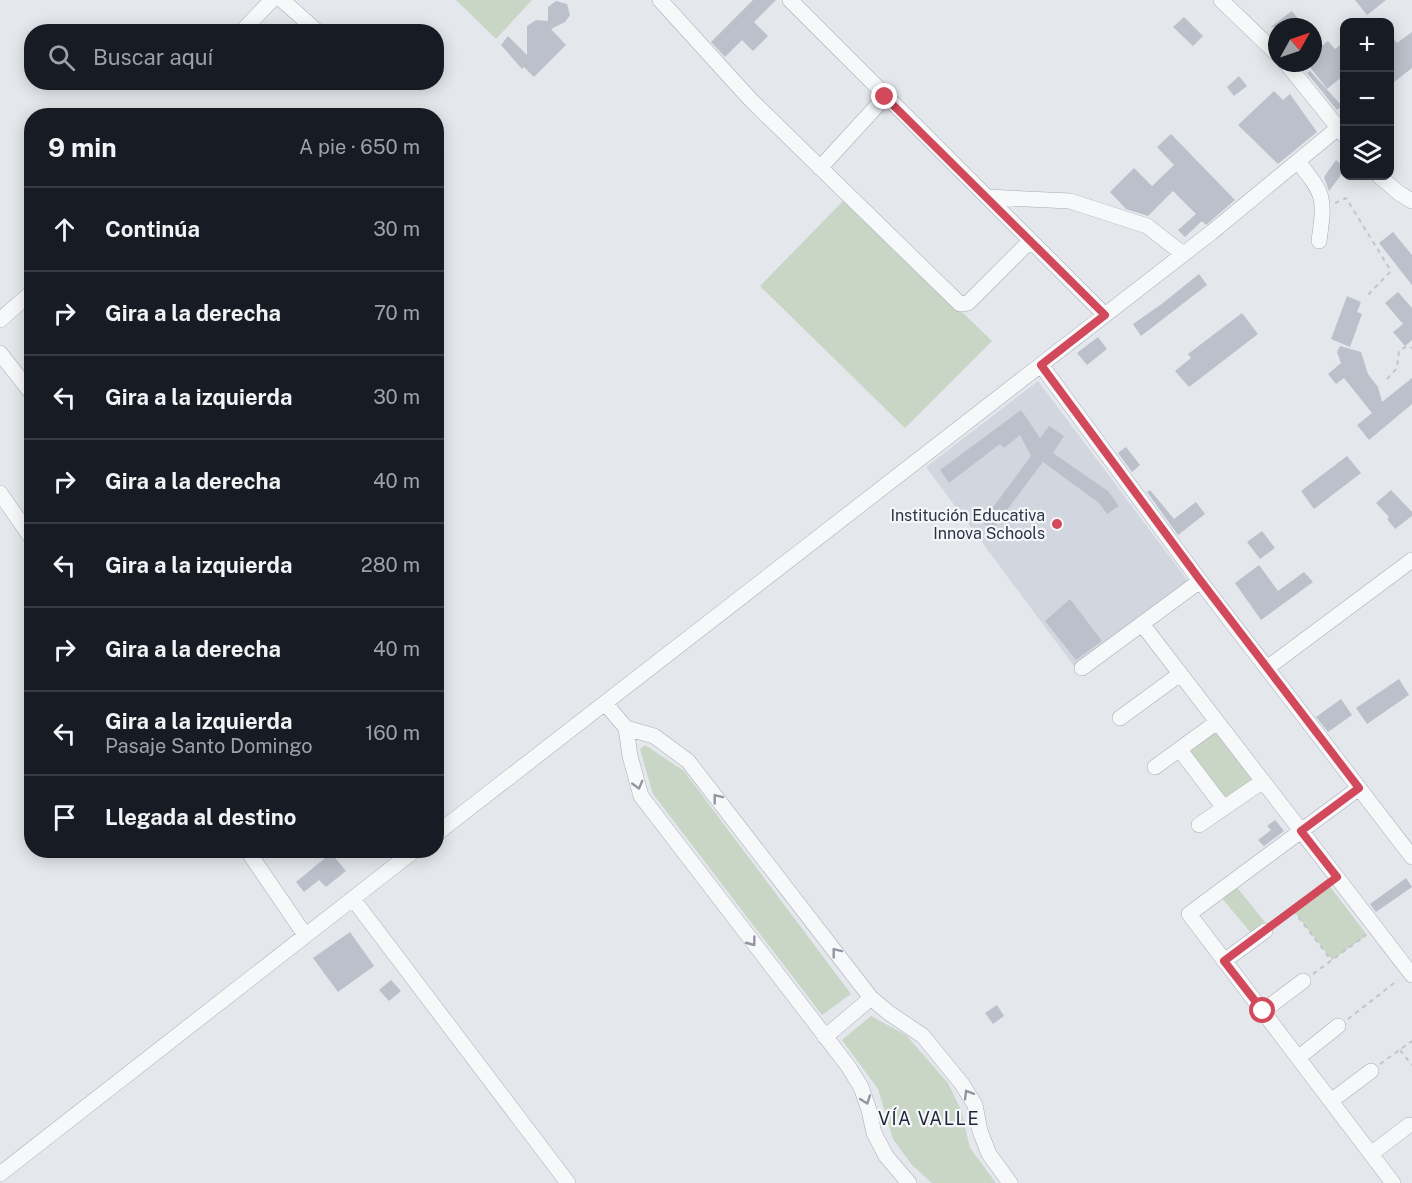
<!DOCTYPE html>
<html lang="es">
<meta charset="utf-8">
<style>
:root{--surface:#171b24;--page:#242831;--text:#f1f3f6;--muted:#9ea1a6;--line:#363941}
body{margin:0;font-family:"Public Sans",sans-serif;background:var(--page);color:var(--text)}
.controls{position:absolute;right:18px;top:18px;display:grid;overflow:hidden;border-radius:12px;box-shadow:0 3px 15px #0003}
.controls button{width:54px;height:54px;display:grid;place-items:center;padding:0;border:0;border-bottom:2px solid var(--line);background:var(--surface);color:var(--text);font:30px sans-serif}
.compass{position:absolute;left:1268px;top:18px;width:54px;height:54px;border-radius:50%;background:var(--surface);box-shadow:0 3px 15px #0003;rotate:50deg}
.stop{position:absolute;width:18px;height:18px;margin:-14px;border:4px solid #d1495b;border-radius:50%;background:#fff}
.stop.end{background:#d1495b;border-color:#fff;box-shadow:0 2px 6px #0008}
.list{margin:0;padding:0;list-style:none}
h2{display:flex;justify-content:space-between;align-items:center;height:78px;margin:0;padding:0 24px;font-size:26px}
h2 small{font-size:20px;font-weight:400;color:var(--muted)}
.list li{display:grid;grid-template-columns:39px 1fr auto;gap:18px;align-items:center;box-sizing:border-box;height:84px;padding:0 24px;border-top:2px solid var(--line)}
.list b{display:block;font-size:22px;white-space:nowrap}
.list p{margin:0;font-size:20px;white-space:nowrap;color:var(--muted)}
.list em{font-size:20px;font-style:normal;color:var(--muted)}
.icon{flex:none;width:33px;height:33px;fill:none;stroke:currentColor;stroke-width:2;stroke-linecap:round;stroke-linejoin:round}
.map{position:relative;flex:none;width:1412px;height:1183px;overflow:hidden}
.search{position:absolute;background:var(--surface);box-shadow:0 3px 15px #0003;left:24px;top:24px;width:420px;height:66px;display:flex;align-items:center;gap:15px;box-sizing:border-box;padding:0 21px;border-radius:24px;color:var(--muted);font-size:22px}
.panel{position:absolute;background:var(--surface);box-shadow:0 3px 15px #0003;left:24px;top:108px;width:420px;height:750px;border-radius:24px}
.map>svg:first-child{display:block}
.built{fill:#d2d6de}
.green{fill:#c9d6c5}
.building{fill:#bbc0ca}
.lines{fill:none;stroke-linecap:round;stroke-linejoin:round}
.minor-casing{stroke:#a9aeb7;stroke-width:16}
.path{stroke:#c2c5cb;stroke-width:2;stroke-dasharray:4.5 4.5;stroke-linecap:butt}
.minor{stroke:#f7f8fa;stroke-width:15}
.oneway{stroke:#9196a0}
.route{stroke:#d1495b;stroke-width:8}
.poi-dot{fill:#d1495b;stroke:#f4f6f9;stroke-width:2}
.labels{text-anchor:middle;stroke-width:4.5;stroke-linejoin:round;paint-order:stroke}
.poi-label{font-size:16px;fill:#2b3445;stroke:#f4f6f9;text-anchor:end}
.neighbourhood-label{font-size:18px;letter-spacing:1.5px;fill:#1d2536;stroke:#f4f6f9}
</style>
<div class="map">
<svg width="1412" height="1183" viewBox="0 0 1412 1183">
<rect width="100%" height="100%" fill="#e4e7ec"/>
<!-- built -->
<path class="built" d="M1038,381L1188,581L1074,666L926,467Z"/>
<!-- green -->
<path class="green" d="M456,0H532L496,39Z
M845,199L992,341L905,428L760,286Z
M1215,728L1256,781L1226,803L1185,750Z
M645,745L684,771L851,994L822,1015L653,794L640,749Z
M1328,884L1367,935L1332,960L1293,910Z
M1235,885L1265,922L1251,933L1220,896Z
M871,1016L906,1035L948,1083L961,1110L970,1148L996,1183H932L912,1165L893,1139L878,1089L842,1040Z"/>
<!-- building -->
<path class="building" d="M753,0H776L754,22L768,36L753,51L742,40L725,57L711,42Z
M1355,0H1386L1367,15Z
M556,1L567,4L570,15L565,22L551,29L566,45L534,77L524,67L522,69L501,45L508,36L527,55V26L536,20L548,21V7Z
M1292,11L1299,20L1290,27H1271Z
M1184,17L1203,36L1193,46L1173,27Z
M1389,32L1397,43L1412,32V68L1389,86Z
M1328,41L1335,49L1344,42V75L1327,89L1307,63H1313V53Z
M1310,71L1342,106L1337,110L1307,73Z
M1239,76L1247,86L1234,96L1227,87Z
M1274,91L1283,100L1290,94L1317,132L1278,164L1238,125Z
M1171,134L1235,200L1206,225L1202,221L1185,237L1178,230L1196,214L1173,191L1148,216L1126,209L1110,192L1134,168L1152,186L1174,165L1157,147Z
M1336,160L1344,167V171L1329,191L1324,177Z
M1393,232L1412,255V285L1379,243Z
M1199,274L1207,285L1141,336L1133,324L1163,303Z
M1398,292L1412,308V340L1405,346L1393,332L1403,324L1385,303Z
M1347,296L1361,302L1357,312L1362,314L1350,347L1331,339Z
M1242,313L1258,334L1189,387L1175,371L1191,358L1188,354Z
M1098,337L1107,349L1087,365L1077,353Z
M1340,346L1361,352L1368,374L1378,387L1382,402L1412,378V404L1369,440L1357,425L1372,413L1344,378L1336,384L1328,374L1341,363L1337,352Z
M1021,410L1040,438L1049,426L1064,436L1053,453L1108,491L1119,506L1107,514L1099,503L1043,462L992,530L982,522L1031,456L1020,435L1004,448L1000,444L949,483L940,470Z
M1126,447L1140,465L1132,472L1118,453Z
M1347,456L1361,473L1314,509L1301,491Z
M1150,490L1174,519L1196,502L1205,514L1178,535L1147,492Z
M1391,490L1412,512V516L1395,529L1387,519L1389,517L1376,503Z
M1262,531L1275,548L1260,559L1247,542Z
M1259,565L1278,591L1304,572L1313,582L1261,620L1235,583Z
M1070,599L1102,641L1076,660L1045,621Z
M1399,679L1409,695L1367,724L1356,708Z
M1341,699L1352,715L1328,732L1316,717Z
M1275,820L1284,831L1264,846L1258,840L1271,830L1267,826Z
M331,853L346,871L326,887L319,880L304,892L296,882Z
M1406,878L1412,887L1376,912L1370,904Z
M350,932L374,966L338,992L313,958Z
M391,980L401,991L389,1001L379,990Z
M997,1005L1004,1016L993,1024L985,1013Z"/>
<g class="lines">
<!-- minor casing -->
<g class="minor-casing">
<path id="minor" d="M282,0L318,32
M660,0L750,99L960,304L968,303L1030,241
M790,0L1105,315
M1221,0L1277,54
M241,32L272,0
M1286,63L1344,135
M1298,162C1325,195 1325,198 1319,241
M820,168L885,97
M1379,176L1399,193L1412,201
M987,197L1070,201L1147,226L1183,254
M0,320L32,292
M0,353L32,394
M1041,365L1200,581L1412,857
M0,493L32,539
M1142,624L1412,975
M1082,668L1200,581
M1267,668L1412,560
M605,703L626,728L630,756L641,796L848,1066L861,1087L869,1110L874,1133L886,1156L909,1183
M1120,718L1180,674
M626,728L654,736L688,761L871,998L889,1013L923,1036L962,1084L975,1105L980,1131L989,1154L1010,1183
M1180,750L1224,808
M1155,767L1217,722
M1359,788L1189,914L1393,1183
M1199,825L1263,781
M436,834L1212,232L1338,128
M247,850L305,935
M353,899L568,1183
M1224,961L1265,931
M1263,1011L1303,981
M825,1037L871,998
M1298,1058L1338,1026
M1331,1101L1371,1071
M1371,1154L1409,1125
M0,1174L415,850"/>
</g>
<!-- path -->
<path class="path" d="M1335,203L1346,198L1391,271L1365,298
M1387,379L1397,368L1399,351L1407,346L1412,348
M1293,910L1331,960
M1274,924L1325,886
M1313,974L1366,935
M1348,1019L1398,980
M1400,1050L1412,1065
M1380,1064L1412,1041"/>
<!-- minor -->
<use href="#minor" class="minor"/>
</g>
<!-- one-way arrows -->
<defs><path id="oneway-chevron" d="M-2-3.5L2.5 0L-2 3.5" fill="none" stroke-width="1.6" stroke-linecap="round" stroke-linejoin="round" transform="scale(1.5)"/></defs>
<g class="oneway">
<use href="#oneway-chevron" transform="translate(638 785) rotate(75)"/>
<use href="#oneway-chevron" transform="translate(717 798) rotate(-128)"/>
<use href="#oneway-chevron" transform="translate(752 942) rotate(53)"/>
<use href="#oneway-chevron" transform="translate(836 952) rotate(-128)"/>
<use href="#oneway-chevron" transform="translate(968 1094) rotate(-121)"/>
<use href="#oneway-chevron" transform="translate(866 1100) rotate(70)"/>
</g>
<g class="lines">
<!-- route -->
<path class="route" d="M885,97L1105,315L1041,365L1200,580L1359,788L1301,831L1337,877L1224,961L1263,1011"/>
</g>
<!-- markers -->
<circle class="poi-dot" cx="1057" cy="524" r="6"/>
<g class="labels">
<!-- poi labels -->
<g class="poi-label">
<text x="1045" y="521">Institución Educativa<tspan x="1045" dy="18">Innova Schools</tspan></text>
</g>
<!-- neighbourhood labels -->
<g class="neighbourhood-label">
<text x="929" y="1125">VÍA VALLE</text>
</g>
</g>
</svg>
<div class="controls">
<button>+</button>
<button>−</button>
<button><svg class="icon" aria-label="layers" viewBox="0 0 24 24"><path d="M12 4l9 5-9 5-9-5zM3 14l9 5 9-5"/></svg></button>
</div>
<svg class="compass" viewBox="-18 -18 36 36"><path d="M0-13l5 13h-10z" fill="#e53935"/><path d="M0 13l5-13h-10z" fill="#9ea1a6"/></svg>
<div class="stop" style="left:1263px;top:1011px"></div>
<div class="stop end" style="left:885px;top:97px"></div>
<div class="search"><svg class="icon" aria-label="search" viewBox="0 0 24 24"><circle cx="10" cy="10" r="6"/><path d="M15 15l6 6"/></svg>Buscar aquí</div>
<section class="panel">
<h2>9 min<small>A pie · 650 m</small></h2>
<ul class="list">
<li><svg class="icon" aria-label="ahead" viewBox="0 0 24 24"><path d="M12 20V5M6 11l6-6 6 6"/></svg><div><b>Continúa</b></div><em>30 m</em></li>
<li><svg class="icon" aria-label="right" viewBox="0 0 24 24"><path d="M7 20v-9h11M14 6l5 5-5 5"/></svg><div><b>Gira a la derecha</b></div><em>70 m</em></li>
<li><svg class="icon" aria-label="left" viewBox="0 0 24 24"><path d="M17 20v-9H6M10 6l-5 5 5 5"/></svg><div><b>Gira a la izquierda</b></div><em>30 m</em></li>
<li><svg class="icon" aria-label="right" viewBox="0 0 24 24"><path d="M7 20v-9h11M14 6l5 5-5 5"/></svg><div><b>Gira a la derecha</b></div><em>40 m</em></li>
<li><svg class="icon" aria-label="left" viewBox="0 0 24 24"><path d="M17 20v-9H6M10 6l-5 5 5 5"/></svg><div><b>Gira a la izquierda</b></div><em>280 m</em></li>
<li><svg class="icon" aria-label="right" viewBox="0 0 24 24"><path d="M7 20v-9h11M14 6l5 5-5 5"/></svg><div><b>Gira a la derecha</b></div><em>40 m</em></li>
<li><svg class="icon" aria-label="left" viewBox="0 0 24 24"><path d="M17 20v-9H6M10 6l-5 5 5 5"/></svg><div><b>Gira a la izquierda</b><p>Pasaje Santo Domingo</p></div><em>160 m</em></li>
<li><svg class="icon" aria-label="arrive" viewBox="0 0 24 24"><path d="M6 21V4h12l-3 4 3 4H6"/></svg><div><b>Llegada al destino</b></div></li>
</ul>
</section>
</div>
